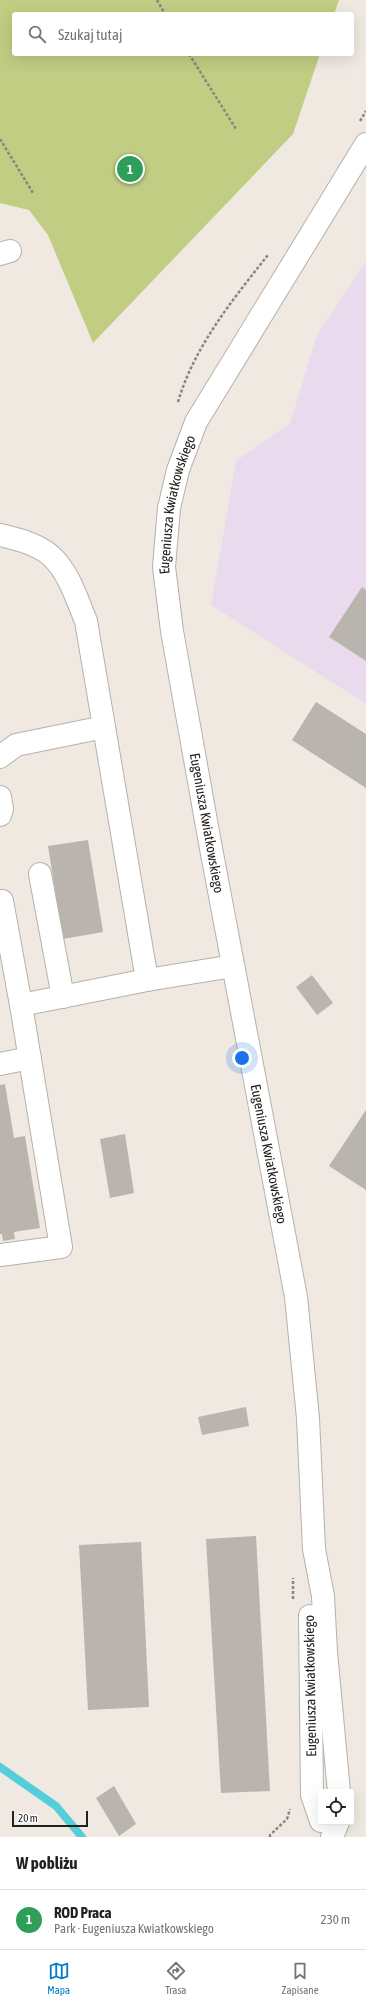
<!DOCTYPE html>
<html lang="pl">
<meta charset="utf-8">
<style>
:root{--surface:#fff;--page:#f6f6f6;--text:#202124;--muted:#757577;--line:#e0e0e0;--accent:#007ec6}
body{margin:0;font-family:"Asap Condensed",sans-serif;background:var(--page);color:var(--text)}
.controls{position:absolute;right:12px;bottom:12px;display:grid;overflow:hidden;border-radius:4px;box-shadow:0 4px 16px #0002}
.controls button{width:36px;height:36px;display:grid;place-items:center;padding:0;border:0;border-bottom:1px solid var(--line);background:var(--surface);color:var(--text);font:20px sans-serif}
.scale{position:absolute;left:12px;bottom:10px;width:76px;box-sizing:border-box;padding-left:4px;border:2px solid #22201d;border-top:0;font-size:11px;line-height:14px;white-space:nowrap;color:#22201d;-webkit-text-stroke:3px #fff;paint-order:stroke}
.you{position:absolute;left:242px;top:1058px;width:14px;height:14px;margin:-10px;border:3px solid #fff;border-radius:50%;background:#1a73e8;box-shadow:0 0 0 6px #1a73e833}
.badge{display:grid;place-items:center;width:26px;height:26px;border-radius:50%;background:var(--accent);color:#fff;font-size:13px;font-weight:700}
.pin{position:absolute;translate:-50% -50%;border:2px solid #fff;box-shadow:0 1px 4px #0006}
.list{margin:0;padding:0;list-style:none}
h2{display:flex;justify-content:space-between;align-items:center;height:52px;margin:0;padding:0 16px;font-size:17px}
h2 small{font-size:13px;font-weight:400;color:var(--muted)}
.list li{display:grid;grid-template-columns:26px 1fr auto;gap:12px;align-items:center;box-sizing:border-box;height:60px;padding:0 16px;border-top:1px solid var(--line)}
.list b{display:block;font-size:15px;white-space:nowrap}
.list p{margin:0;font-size:13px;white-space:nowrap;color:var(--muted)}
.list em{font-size:13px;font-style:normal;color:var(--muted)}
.icon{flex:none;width:22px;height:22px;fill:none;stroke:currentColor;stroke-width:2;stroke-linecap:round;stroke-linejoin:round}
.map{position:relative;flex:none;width:366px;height:1837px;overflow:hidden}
.search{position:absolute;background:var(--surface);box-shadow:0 4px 16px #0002;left:12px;right:12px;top:12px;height:44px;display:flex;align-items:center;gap:10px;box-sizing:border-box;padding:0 14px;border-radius:4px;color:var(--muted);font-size:15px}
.sheet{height:112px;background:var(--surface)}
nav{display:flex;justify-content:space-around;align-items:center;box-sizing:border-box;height:56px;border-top:1px solid var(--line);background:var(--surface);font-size:11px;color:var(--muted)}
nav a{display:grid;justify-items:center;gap:2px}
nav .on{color:var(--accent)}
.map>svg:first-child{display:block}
.industrial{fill:#eadaed}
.green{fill:#c0cd82}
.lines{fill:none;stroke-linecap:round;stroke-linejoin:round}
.stream{stroke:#55cedc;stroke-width:8}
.building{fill:#b9b4ad}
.minor-casing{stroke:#b7b1aa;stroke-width:24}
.path{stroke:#898580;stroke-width:2.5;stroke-dasharray:3 2;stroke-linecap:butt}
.minor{stroke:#fff;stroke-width:22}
.labels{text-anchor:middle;stroke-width:3;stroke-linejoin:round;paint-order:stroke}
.street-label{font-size:14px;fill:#22201d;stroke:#fff}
</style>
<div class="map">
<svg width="366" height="1837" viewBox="0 0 366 1837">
<rect width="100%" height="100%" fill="#efe9e2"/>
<!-- industrial -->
<path class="industrial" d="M366,261V704L211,605L236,461L290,423L317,335Z"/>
<!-- green -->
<path class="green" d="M0,0H339L334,14H14V54H320L293,134L93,343L48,235L29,210L0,203Z"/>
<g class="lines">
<!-- stream -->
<path class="stream" d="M0,1767L56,1806L82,1837"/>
</g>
<!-- building -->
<path class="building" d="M362,587L366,590V661L329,637Z
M316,702L366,734V788L292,740Z
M88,840L103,932L63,939L48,846Z
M312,975L333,1003L317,1015L296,987Z
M5,1084L14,1138L25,1136L40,1228L14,1232L15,1239L3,1241L2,1234H0V1085Z
M366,1110V1190L329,1166Z
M125,1134L134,1193L110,1198L100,1139Z
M246,1407L249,1426L202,1435L198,1417Z
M256,1536L270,1791L221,1793L206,1539Z
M141,1542L149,1707L88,1710L79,1545Z
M114,1786L136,1824L119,1836L96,1798Z"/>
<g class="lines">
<!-- minor casing -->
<g class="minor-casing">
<g id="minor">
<path d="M0,254L10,251"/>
<path d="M0,535C17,539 38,544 51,556C69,572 77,600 86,621L147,980"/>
<path d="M0,757L16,745L104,727"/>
<path d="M0,797L2,809L0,815"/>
<path d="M40,874L63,997"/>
<path d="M0,902L2,901L21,1005L61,1247L0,1255"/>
<path d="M21,1005L147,980L233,966"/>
<path d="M0,1064L30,1058"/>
<path d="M310,1616L312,1795L321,1821"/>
<path id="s1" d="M339,1792L326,1652L323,1596L314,1549L308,1418L296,1297L210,843L172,631L164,567L169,508L178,470L196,422L366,144"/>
<path d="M332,1837L338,1822"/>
</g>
</g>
<!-- path -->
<path class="path" d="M157,0L165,14
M189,54L236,129
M360,121L366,111
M0,139L33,193
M178,402C194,347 233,299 268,255
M293,1599V1578
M270,1837V1835L287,1819L290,1809"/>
<!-- minor -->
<use href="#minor" class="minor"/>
</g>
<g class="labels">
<!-- street labels -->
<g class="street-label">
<text dy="5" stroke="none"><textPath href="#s1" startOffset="1303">Eugeniusza Kwiatkowskiego</textPath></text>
<text transform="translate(207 823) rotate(80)" y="5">Eugeniusza Kwiatkowskiego</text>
<text transform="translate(269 1154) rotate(79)" y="5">Eugeniusza Kwiatkowskiego</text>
<text transform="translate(310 1686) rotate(-91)" y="5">Eugeniusza Kwiatkowskiego</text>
</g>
</g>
</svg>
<div class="controls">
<button><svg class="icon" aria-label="locate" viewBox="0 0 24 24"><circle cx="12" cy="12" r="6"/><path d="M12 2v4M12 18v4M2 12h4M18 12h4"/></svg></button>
</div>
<div class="scale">20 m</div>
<div class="you"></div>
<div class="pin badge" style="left:130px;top:169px;background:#2e9e5b">1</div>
<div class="search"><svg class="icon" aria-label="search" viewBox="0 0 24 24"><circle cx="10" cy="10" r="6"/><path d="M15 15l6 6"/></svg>Szukaj tutaj</div>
</div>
<section class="sheet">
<h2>W pobliżu<small></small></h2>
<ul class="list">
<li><span class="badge" style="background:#2e9e5b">1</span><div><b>ROD Praca</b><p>Park · Eugeniusza Kwiatkowskiego</p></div><em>230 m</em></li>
</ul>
</section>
<nav>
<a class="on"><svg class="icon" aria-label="map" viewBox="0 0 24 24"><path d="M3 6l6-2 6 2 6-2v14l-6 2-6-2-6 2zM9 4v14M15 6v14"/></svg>Mapa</a>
<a><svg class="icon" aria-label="directions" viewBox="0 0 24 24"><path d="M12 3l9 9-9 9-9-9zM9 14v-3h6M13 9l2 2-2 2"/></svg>Trasa</a>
<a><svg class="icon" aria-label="saved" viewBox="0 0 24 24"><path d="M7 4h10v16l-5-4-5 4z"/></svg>Zapisane</a>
</nav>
